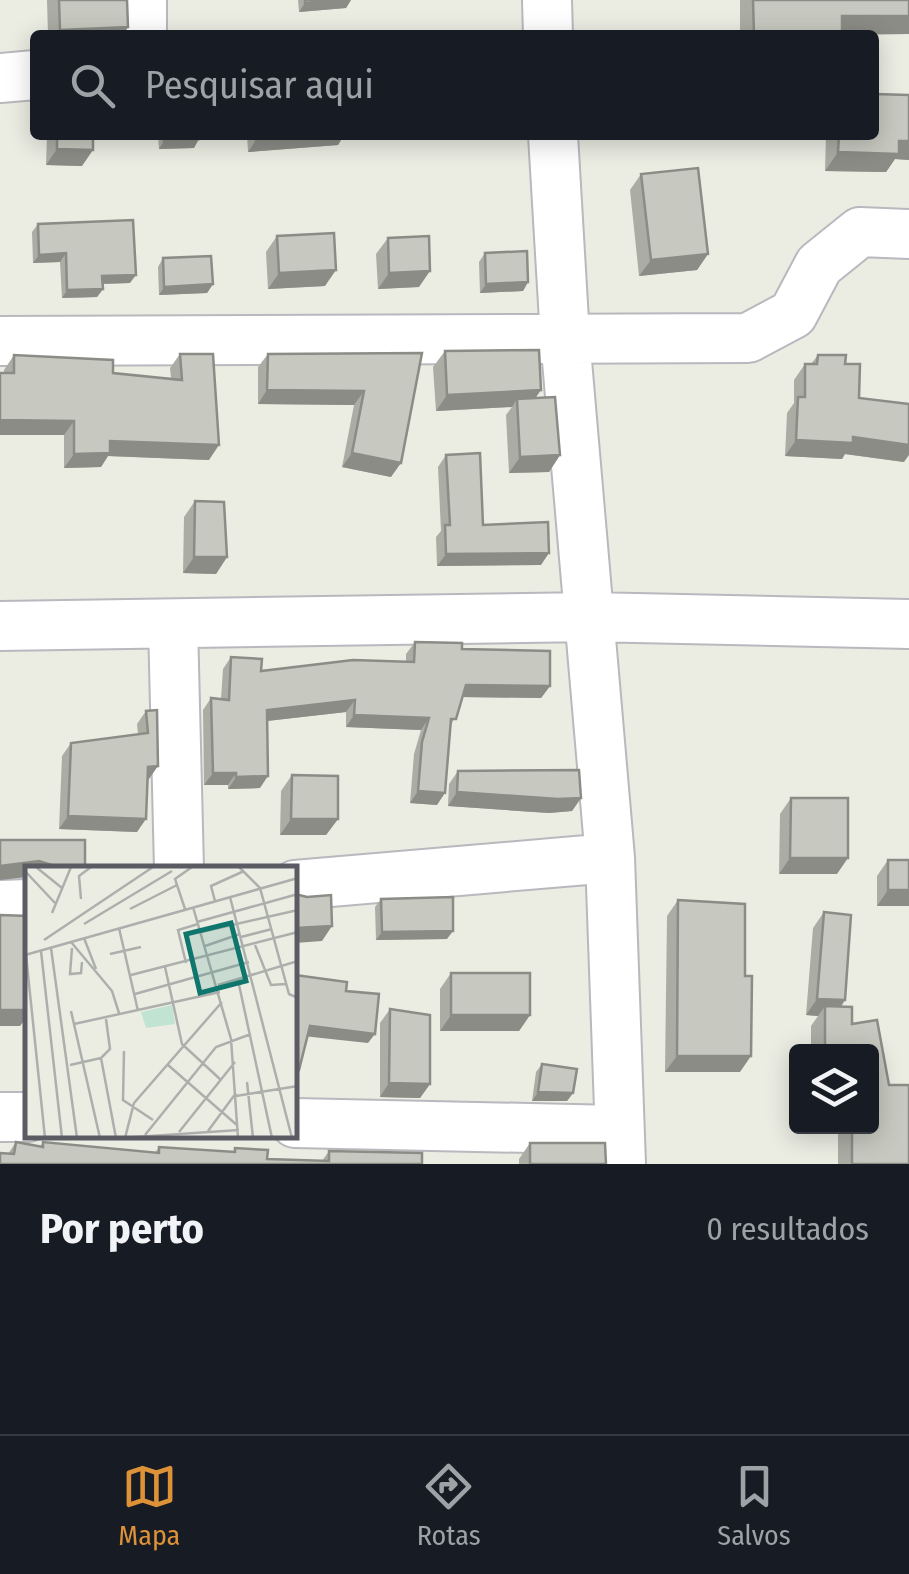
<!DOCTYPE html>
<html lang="pt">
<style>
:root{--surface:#171b24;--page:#20242c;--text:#f1f3f6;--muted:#9ea1a6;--line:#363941;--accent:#de9238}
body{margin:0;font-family:"Fira Sans Condensed",sans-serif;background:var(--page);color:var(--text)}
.controls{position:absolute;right:30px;bottom:30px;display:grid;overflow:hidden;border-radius:10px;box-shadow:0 5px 25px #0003}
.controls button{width:90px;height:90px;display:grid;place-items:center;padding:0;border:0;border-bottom:2px solid var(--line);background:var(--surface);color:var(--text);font:50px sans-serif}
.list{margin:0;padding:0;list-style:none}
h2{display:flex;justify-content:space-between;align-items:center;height:130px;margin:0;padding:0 40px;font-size:42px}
h2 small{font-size:32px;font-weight:400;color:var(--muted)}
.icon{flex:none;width:55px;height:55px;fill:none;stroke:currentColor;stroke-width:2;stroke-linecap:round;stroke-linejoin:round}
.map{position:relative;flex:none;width:909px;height:1164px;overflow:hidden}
.search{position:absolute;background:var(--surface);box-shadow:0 5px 25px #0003;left:30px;right:30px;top:30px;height:110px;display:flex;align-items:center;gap:25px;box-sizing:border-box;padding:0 35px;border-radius:10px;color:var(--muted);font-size:38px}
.sheet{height:270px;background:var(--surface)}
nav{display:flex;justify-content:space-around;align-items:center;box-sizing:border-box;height:140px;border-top:2px solid var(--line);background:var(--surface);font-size:28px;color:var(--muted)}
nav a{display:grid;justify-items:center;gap:5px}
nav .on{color:var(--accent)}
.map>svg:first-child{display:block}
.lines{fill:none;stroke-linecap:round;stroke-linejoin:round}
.minor-casing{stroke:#b8b8be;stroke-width:52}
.minor{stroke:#fff;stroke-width:48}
.wall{fill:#abaca4}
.shaded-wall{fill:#8b8c86}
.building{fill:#c7c8bf;stroke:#8b8c86;stroke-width:2.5}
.inset-road{fill:none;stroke:#adafac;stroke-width:2.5}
.view{fill:#0f766e;fill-opacity:0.15;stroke:#0f766e;stroke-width:5}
.inset-edge{fill:none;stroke:#5b5b63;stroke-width:5}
</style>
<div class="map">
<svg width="909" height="1164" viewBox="0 0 909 1164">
<rect width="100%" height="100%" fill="#ebede3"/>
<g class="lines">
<!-- minor casing -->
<g class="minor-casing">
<path id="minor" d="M547,0L548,35
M142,35V0
M0,78L35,75
M553,135L565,338L610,858L621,1164
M0,341L748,338L793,314L819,265L860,232L909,234
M173,624L179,869
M0,626L589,617L909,624
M295,885L610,858
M0,905L28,904
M0,1117H28
M295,1123L618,1130"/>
</g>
<!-- minor -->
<use href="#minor" class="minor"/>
</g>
<!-- wall -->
<path class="wall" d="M47,0H127L128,27L123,35H48Z
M298,0H351L346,8L299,12Z
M740,0H909V34L740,35Z
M909,95V160L895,159L886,172L825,171L826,135H874Z
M47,135H93L82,166L46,165Z
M158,135H199L194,148L159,149Z
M247,135H344L338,145L248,152Z
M641,174L708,254L697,270L639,276L630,190Z
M38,224L130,283L103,284V289L97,297L62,298L60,262L33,263L32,232Z
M277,236L325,286L268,289L266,252Z
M388,238L419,287L378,289L376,254Z
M485,253L528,282L523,291L480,293L479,262Z
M163,258L213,284L207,293L159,295L158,267Z
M445,351L535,398L560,455L549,472L509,473L506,415L512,407L436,411L433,367Z
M422,353L391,477L342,467L354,405L258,404V367L268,354Z
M180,354L209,460L108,456L101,467L64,468V435L1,434L4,370L14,355L113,373L171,378L170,368Z
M818,355L845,364L859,398L904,462L845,454L842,459L785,456L787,413L794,403V380L805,364H811Z
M446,455L483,525L541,565L437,566L436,537L441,531L438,467Z
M195,501L227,557L216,574L183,573L184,517Z
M415,642L462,649L550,686L541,698L463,697L450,728L437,805L410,803L414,754L421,730L346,727V712L267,721L260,788L228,789V785H204L203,710L211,698L221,699L223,669L231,657L261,671L406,662V654Z
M157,710L149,779L148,780L137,832L59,829L62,756L71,743L138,734L137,724L146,711Z
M458,771L581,798L572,811L549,813L448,806L449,784Z
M292,775L338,819L326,835H280L281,791Z
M791,798L837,874H779L780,814Z
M888,860H909V906H877V876Z
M381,899L447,939L376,940L375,907Z
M678,900L740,1072H665L667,916Z
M824,912L851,915L845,1000L841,1007H852V1024L877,1020L889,1085H909V1164H838V1126H872V1052H811V1026L818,1016L806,1015L813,928Z
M451,973L530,1015L519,1031H440V989Z
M390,1009L430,1084L420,1098L380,1097V1023Z
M542,1064L573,1093L567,1101H532L536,1072Z
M16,1142L40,1147L43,1142L155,1153L159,1147L233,1152L235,1148L267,1159L322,1161L329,1151L422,1164L8,1154Z
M530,1143L606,1164H519V1159Z"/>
<!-- shaded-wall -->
<path class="shaded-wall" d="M351,0L346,8L299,12L305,3Z
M842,16H909V34L829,35Z
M128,27L123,35H57L60,30Z
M318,135H344L338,145L248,152L256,140Z
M199,139L194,148L159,149L164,141Z
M899,141H909V160L895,159L886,172L825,171L838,152Z
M57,149L93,150L82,166L46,165Z
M66,253L60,262L33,263L39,255Z
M708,254L697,270L639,276L651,260Z
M336,270L325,286L268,289L279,273Z
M430,271L419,287L378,289L389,273Z
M136,275L130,283L97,284L102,276Z
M528,282L523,291L480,293L486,284Z
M213,284L207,293L159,295L164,287Z
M103,289L97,297L62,298L67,290Z
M267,390L364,391L354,405L258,404Z
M541,390L530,406L517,399L512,407L436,411L447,395Z
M2,420L74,421L64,435H0V423Z
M853,437L909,445V455L904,462L845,454L842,459L785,456L796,440Z
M110,441L219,445L209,460L108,456L101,467L64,468L74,454Z
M352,453L401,463L391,477L342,467Z
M560,455L549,472L509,473L520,457Z
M549,553L541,565L437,566L446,554Z
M194,557H227L216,574L183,573Z
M466,685L550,686L541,698L458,697Z
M355,700L346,712L258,722L267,710Z
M354,715L429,718L421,730L346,727Z
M158,766L149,779L139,780L148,767Z
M213,773H236L228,785H204Z
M268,776L260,788L228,789L236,777Z
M418,791L445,793L437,805L410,803Z
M457,792L581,798L572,811L549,813L448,806Z
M68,816L146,819L137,832L59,829Z
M291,819H338L326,835H280Z
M790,858H848L837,874H779Z
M39,861L52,865L50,869H28V877L0,880V866Z
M888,890H909V906H877Z
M332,926L322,941L295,943V928Z
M453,931L447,939L376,940L382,932Z
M817,999L845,1000L834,1016L825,1006L818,1016L806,1015Z
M0,1010H28V1016L20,1026H0Z
M451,1015H530L519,1031H440Z
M310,1026L375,1034L368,1043L303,1036Z
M677,1056H751L740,1072H665Z
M389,1083L430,1084L420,1098L380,1097Z
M538,1092L573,1093L567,1101H532Z"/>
<!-- building -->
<path class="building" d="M59,0H127L128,27L60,30Z
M305,0H350L305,3Z
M753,0H909V16H842V35H754Z
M874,94L909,95V141H899V154L838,152L839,135H874Z
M57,135H93V150L57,149Z
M164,135H199V139L164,141Z
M256,135H319L256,140Z
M698,168L708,254L651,260L641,174Z
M133,220L136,275L102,276L103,289L67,290L66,253L39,255L38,224Z
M334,233L336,270L279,273L277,236Z
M429,236L430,271L389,273L388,238Z
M527,251L528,282L486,284L485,253Z
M211,256L213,284L164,287L163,258Z
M539,350L541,390L447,395L445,351Z
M422,353L401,463L352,453L364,391L267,390L268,354Z
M180,354H213L219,445L110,441V453L74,454V421L2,420V433H0V373H14V355L113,360V373L182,380Z
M818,355H846L845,364H860L859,398L909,404V445L853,437V443L796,440L798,397H805V364H817Z
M555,397L560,455L520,457L517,399Z
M480,453L483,525L548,522L549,553L446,554L445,525H450L446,455Z
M195,501L224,502L227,557H194Z
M415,642L462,643V649L550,651V686L466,685L456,719H451L445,793L418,791L422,742L429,718L354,715L355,700L267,710L268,776L236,777V773H213L211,698L229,700L231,657L262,659L261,671L353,660L414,662Z
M157,710L158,766L148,767L146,819L68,816L71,743L148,733L146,711Z
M579,770L581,798L558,799L457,792L458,771Z
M292,775L338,776V819H291Z
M791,798H848V858H790Z
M0,840H85V869H56L52,865L39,861L0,866Z
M888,860H909V890H888Z
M295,894L307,897L331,895L332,926L295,928Z
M453,897V931L382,932L381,899Z
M678,900L745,904V976H752L751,1056H677Z
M824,912L851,915L845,1000L817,999Z
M0,915L28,916V1010H0Z
M451,973H530V1015H451Z
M295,975L347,982L346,991L379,994L375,1034L310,1026L299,1070L295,1069Z
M825,1006L852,1007V1024L877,1020L889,1085H909V1164H852V1126H872V1052H825Z
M390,1009L430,1015V1084L389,1083Z
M542,1064L577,1069L573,1093L538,1092Z
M16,1142L43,1147V1142L159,1153V1147L235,1152V1148L268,1150L267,1159L329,1161V1151L422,1153V1164H0V1153L14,1154Z
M530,1143H605L606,1164H530Z"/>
<!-- overview -->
<g transform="translate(25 866)">
<rect width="272" height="272" fill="#ebede3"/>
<path d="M147,139L150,158L121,162L116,146Z" fill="#c1e3d1"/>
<path class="inset-road" d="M11,1L37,22M214,1L235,22L264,128L273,132M0,5L30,37M205,31L267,272M56,33L54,10L66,1M190,35L186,20L219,5M168,41L206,173L213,272M105,43L152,19M160,43L150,13L167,1M27,47L46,1M172,56L273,28M59,58L147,5M94,62L113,145M176,66L273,44M216,71L247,63M59,72L71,103M19,74L128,1M46,76L87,125L94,147M230,79L246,119L261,118M180,80L215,68M26,82L52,272M47,82L45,108L56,107L57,96M16,85L37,272M85,88L116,81M0,89L273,12M1,89L20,272M161,97L153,64L173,58M140,101L157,178L196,214M106,109L273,66M213,114L247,272M193,119L273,95M110,128L224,96M46,145L75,272M81,153L85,183L76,192L91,272M49,158L195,126M99,185L98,234L128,254M45,199L76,192M143,199L213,260M222,216L228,272M211,230L273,220M183,265L211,227M154,266L210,196M120,269L191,181L226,168M96,272L214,264M100,272L109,237L197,136"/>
<path class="view" d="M206,57L221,115L175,127L161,68Z"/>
<rect width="272" height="272" class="inset-edge"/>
</g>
</svg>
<div class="controls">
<button><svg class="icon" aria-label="layers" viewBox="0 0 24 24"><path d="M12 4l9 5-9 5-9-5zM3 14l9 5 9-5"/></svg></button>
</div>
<div class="search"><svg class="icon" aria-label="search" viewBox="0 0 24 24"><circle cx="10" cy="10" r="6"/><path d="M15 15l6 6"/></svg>Pesquisar aqui</div>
</div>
<section class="sheet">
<h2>Por perto<small>0 resultados</small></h2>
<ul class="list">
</ul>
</section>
<nav>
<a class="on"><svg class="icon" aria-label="map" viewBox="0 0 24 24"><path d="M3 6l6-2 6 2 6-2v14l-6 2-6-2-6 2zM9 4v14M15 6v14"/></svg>Mapa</a>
<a><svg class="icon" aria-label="directions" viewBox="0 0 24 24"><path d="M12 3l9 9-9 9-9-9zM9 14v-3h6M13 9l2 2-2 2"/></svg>Rotas</a>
<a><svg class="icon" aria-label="saved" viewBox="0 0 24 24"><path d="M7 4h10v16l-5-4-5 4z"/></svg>Salvos</a>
</nav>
